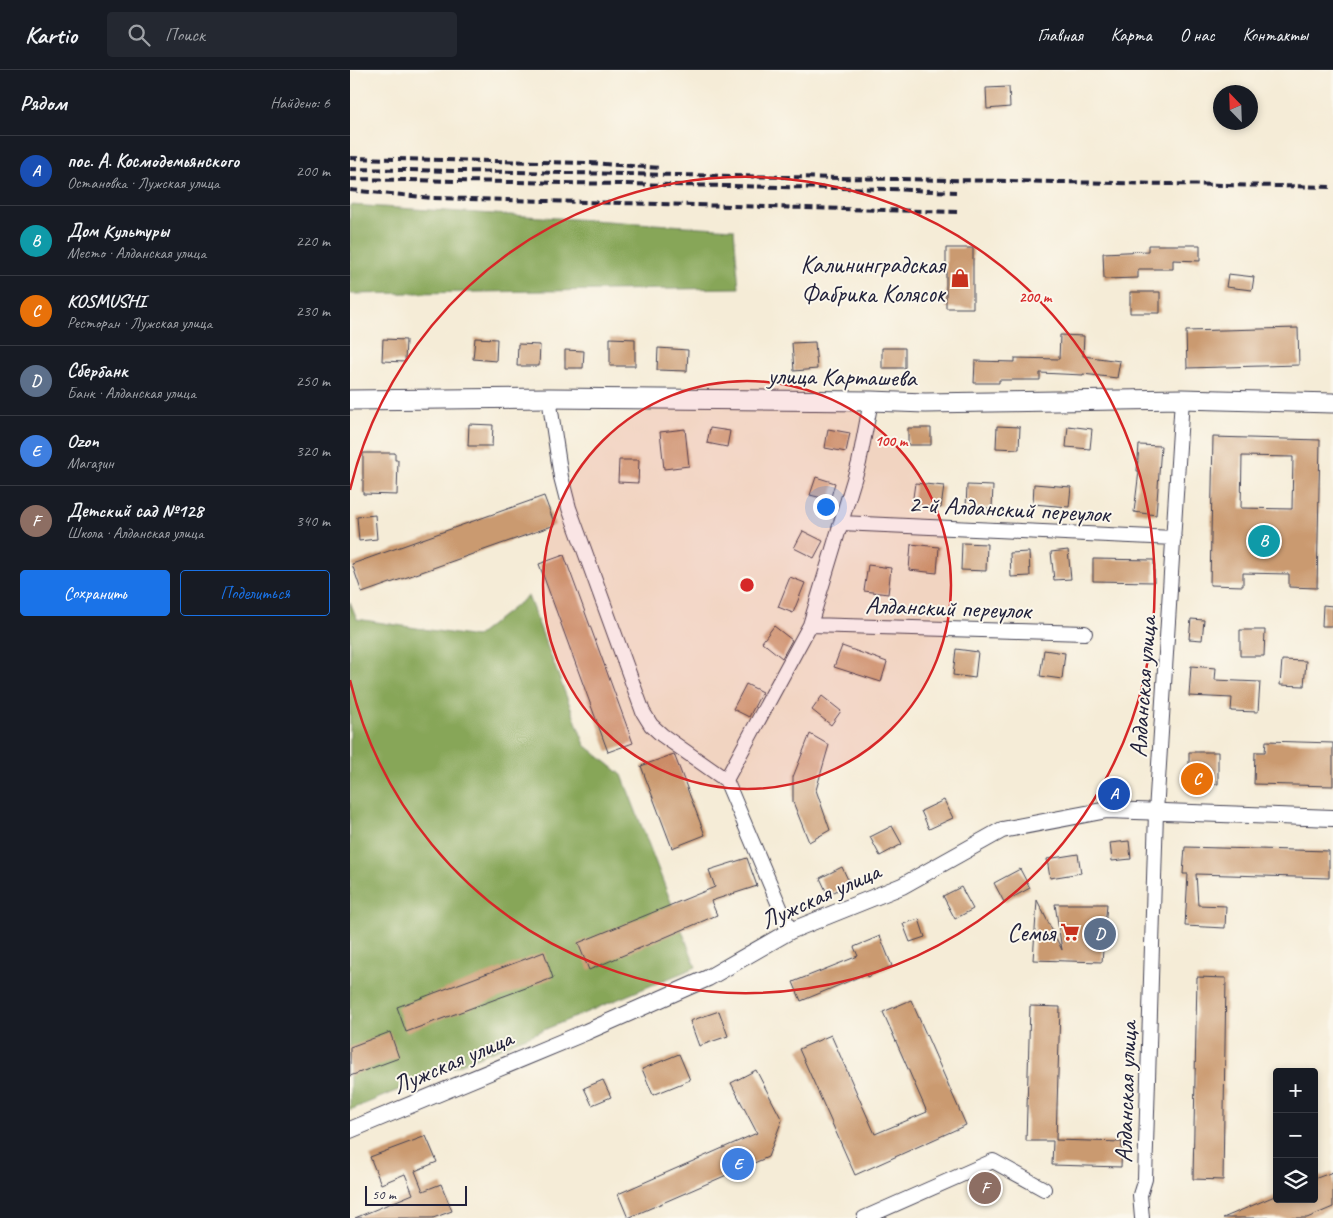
<!DOCTYPE html>
<html lang="ru">
<meta charset="utf-8">
<style>
:root{--surface:#171b24;--page:#242831;--text:#f1f3f6;--muted:#9ea1a6;--line:#363941;--accent:#1a73e8}
body{margin:0;font-family:Caveat,sans-serif;background:var(--page);color:var(--text)}
.controls{position:absolute;right:15px;bottom:15px;display:grid;overflow:hidden;border-radius:5px;box-shadow:0 2px 8px #0003}
.controls button{width:45px;height:45px;display:grid;place-items:center;padding:0;border:0;border-bottom:1px solid var(--line);background:var(--surface);color:var(--text);font:25px sans-serif}
.compass{position:absolute;left:863px;top:15px;width:45px;height:45px;border-radius:50%;background:var(--surface);box-shadow:0 2px 8px #0003;rotate:337deg}
.scale{position:absolute;left:15px;bottom:12px;width:102px;box-sizing:border-box;padding-left:5px;border:2px solid #22223b;border-top:0;font-size:14px;line-height:18px;white-space:nowrap;color:#22223b;-webkit-text-stroke:4px #fbf7ec;paint-order:stroke}
.you{position:absolute;left:475px;top:436px;width:18px;height:18px;margin:-12px;border:4px solid #fff;border-radius:50%;background:#1a73e8;box-shadow:0 0 0 8px #1a73e833}
.badge{display:grid;place-items:center;width:32px;height:32px;border-radius:50%;background:var(--accent);color:#fff;font-size:16px;font-weight:700}
.pin{position:absolute;translate:-50% -50%;border:2px solid #fff;box-shadow:0 1px 5px #0006}
.list{margin:0;padding:0;list-style:none}
h2{display:flex;justify-content:space-between;align-items:center;height:65px;margin:0;padding:0 20px;font-size:21px}
h2 small{font-size:16px;font-weight:400;color:var(--muted)}
.list li{display:grid;grid-template-columns:32px 1fr auto;gap:15px;align-items:center;box-sizing:border-box;height:70px;padding:0 20px;border-top:1px solid var(--line)}
.list b{display:block;font-size:19px;white-space:nowrap}
.list p{margin:0;font-size:16px;white-space:nowrap;color:var(--muted)}
.list em{font-size:16px;font-style:normal;color:var(--muted)}
.actions{display:flex;gap:10px;padding:15px 20px}
.actions a{flex:1;padding:11px 0;border:1px solid var(--accent);border-radius:5px;text-align:center;font-size:18px;color:var(--accent)}
.actions .main{background:var(--accent);color:#fff}
.icon{flex:none;width:28px;height:28px;fill:none;stroke:currentColor;stroke-width:2;stroke-linecap:round;stroke-linejoin:round}
.map{position:relative;flex:none;width:983px;height:1148px;overflow:hidden}
header{display:flex;align-items:center;gap:30px;box-sizing:border-box;height:70px;padding:0 25px;background:var(--surface);border-bottom:1px solid var(--line)}
header strong{font-size:24px}
nav{display:flex;gap:28px;margin-inline-start:auto;font-size:18px}
.search{width:350px;height:45px;background:var(--page);display:flex;align-items:center;gap:12px;box-sizing:border-box;padding:0 18px;border-radius:5px;color:var(--muted);font-size:19px}
main{display:flex}
aside{flex:1;background:var(--surface)}
.map>svg:first-child{display:block}
.forest{fill:#87a659;stroke:#54644a}
.building{fill:#ca9a6f;fill-rule:evenodd}
.lines{fill:none;stroke-linecap:round;stroke-linejoin:round}
.minor-casing{stroke:#424052;stroke-width:16}
.tertiary-casing{stroke:#424052;stroke-width:18}
.secondary-casing{stroke:#424052;stroke-width:21}
.minor{stroke:#fff;stroke-width:14}
.tertiary{stroke:#fff;stroke-width:16}
.secondary{stroke:#fff;stroke-width:19}
.rail{stroke:#22223b;stroke-width:4;stroke-dasharray:8 4;stroke-linecap:butt}
.ring{fill:none;stroke:#d62828;stroke-width:2.5}
.labels{text-anchor:middle;stroke-width:4;stroke-linejoin:round;paint-order:stroke}
.poi-label{font-size:25px;fill:#22223b;stroke:#fbf7ec;text-anchor:end}
.street-label{font-size:25px;fill:#22223b;stroke:#fbf7ec}
.centre{fill:#d62828;stroke:#fbf7ec;stroke-width:2.5}
.ring-label{font-size:15px;text-anchor:middle;font-weight:bold;fill:#d62828;stroke:#fbf7ec;stroke-width:4;stroke-linejoin:round;paint-order:stroke}
</style>
<header>
<strong>Kartio</strong>
<div class="search"><svg class="icon" aria-label="search" viewBox="0 0 24 24"><circle cx="10" cy="10" r="6"/><path d="M15 15l6 6"/></svg>Поиск</div>
<nav><a>Главная</a><a>Карта</a><a>О нас</a><a>Контакты</a></nav>
</header>
<main>
<aside>
<h2>Рядом<small>Найдено: 6</small></h2>
<ul class="list">
<li><span class="badge" style="background:#1a4fb4">A</span><div><b>пос. А. Космодемьянского</b><p>Остановка · Лужская улица</p></div><em>200 m</em></li>
<li><span class="badge" style="background:#0f9aa8">B</span><div><b>Дом Культуры</b><p>Место · Алданская улица</p></div><em>220 m</em></li>
<li><span class="badge" style="background:#e8710a">C</span><div><b>KOSMUSHI</b><p>Ресторан · Лужская улица</p></div><em>230 m</em></li>
<li><span class="badge" style="background:#5c6f8a">D</span><div><b>Сбербанк</b><p>Банк · Алданская улица</p></div><em>250 m</em></li>
<li><span class="badge" style="background:#3f7fe0">E</span><div><b>Ozon</b><p>Магазин</p></div><em>320 m</em></li>
<li><span class="badge" style="background:#8d6e63">F</span><div><b>Детский сад №128</b><p>Школа · Алданская улица</p></div><em>340 m</em></li>
</ul>
<div class="actions"><a class="main">Сохранить</a><a>Поделиться</a></div>
</aside>
<div class="map">
<svg width="983" height="1148" viewBox="0 0 983 1148">
<rect width="100%" height="100%" fill="#fbf7ec"/>
<filter id="ink" filterUnits="userSpaceOnUse"><feTurbulence type="fractalNoise" baseFrequency=".02" numOctaves="2"/><feDisplacementMap in="SourceGraphic" scale="10" xChannelSelector="R" yChannelSelector="G"/><feConvolveMatrix kernelMatrix="1 2 1 2 8 2 1 2 1" color-interpolation-filters="sRGB"/></filter>
<filter id="wash" filterUnits="userSpaceOnUse"><feTurbulence type="fractalNoise" baseFrequency=".0096" numOctaves="4" result="noise"/><feDisplacementMap in="SourceGraphic" scale="20" xChannelSelector="R" yChannelSelector="G"/><feGaussianBlur stdDeviation="1.12" result="paint"/><feColorMatrix in="noise" values="0 0 0 0 0 0 0 0 0 0 0 0 0 0 0 0 0 1.4 0 .05"/><feComposite in="paint" operator="in"/></filter>
<g filter="url(#wash)">
<rect width="100%" height="100%" fill="#f5ecd7"/>
<!-- forest -->
<path class="forest" d="M0,135L384,159L389,218L0,224Z
M178,526L235,675L272,705L346,897L0,1040V532L7,549L126,567Z"/>
<g id="blocks">
<!-- building -->
<path class="building" d="M659,17L660,37L637,39L636,18Z
M798,175H850V191L823,190V199H788V208L754,209L753,183L798,181Z
M596,178H623V238H596Z
M878,204L904,207L902,220L876,217Z
M780,222H810V243H780Z
M948,258L949,295L837,298L836,261Z
M710,265L734,266L733,286L770,291L767,308L733,304V305L690,303V310H649V313H624L625,291L665,292V288L709,289Z
M125,268L147,269L146,291L123,289Z
M260,268L285,269V296H260Z
M33,269L56,270L55,292L32,291Z
M465,272L467,299L444,301L442,273Z
M168,274L190,275L189,296H167Z
M308,278L338,280L337,301L307,300Z
M532,278H555V298H532Z
M215,280L234,281L233,298H215Z
M119,354L143,355L142,376H118Z
M647,356L670,357L669,379L646,378Z
M718,356L742,359L740,379L716,377Z
M360,358L380,361L377,377L357,373Z
M558,358H581V375H558Z
M335,359L339,396L314,399L310,362Z
M478,359L500,363L496,382L475,378Z
M863,367L970,370L967,518L939,517V504L893,503V516L860,515ZM892,386L943,387L942,439L891,438Z
M789,375L811,376L806,445L784,442L789,401H787Z
M13,383H45V390H48L47,425L13,424Z
M269,390H289L288,413L268,412Z
M466,407L485,413L480,430L460,425Z
M565,413L594,416L591,438L562,435Z
M684,414L721,417L719,437L683,434Z
M617,415L643,416L642,438H616Z
M194,426L205,455L12,523L2,494Z
M25,445L27,469L9,471L7,447Z
M453,461L473,471L464,488L444,478Z
M612,473L637,474L636,501L611,500Z
M561,474L589,477L587,503L559,500Z
M718,480L721,509L704,510L701,482Z
M679,482L680,506L661,507L660,483Z
M214,485L283,673L258,682L189,494Z
M743,489L804,490V512L743,511Z
M518,495L541,498L538,524L514,521Z
M440,507L455,513L443,543L428,537Z
M973,535L983,536V556H972Z
M841,549L854,550L852,570L839,569Z
M424,556L442,570L432,588L412,572Z
M890,560H915L914,586H890Z
M492,576L537,592L531,612L484,597Z
M606,579L628,582L625,608L603,605Z
M694,580L715,583L712,609L690,606Z
M932,590L956,591L954,616L930,615Z
M841,596L866,598L865,610L910,612L908,642L881,641L882,628L839,626Z
M396,614L412,622L399,647L383,639Z
M472,626L491,641L481,655L462,640Z
M460,664L479,675L466,720L480,760L459,772L443,732V707Z
M916,671L983,673V716L904,714L905,682H915Z
M839,682H868V714H839Z
M324,684L355,765L322,778L291,696Z
M594,730L603,748L579,759L571,741Z
M542,756L552,774L530,786L520,767Z
M779,771L781,789L762,791L760,773Z
M835,777L979,781V808L846,804L848,835L876,836L875,858L835,856L838,804H833Z
M728,784L731,803L700,808L697,789Z
M397,788L407,816L361,831L367,845L239,900L228,873L365,817L359,800Z
M492,797L500,814L478,825L470,808Z
M670,799L680,818L654,832L644,813Z
M611,817L623,839L605,849L593,826Z
M687,830L712,880L705,834H757L752,892L683,890Z
M569,849L575,867L560,872L553,854Z
M530,866L542,896L517,907L516,904L451,931L443,912L508,886L504,877Z
M194,882L203,908L56,962L47,937Z
M847,907L876,908L873,1110L843,1109Z
M561,930L616,1055L505,1105L449,979L481,965L525,1064L577,1042L533,942Z
M680,936L710,937L706,1070L772,1072L771,1097L702,1095L703,1071H676Z
M369,941L378,966L349,976L340,951Z
M40,962L49,988L0,1006V977Z
M329,984L340,1010L303,1025L292,999Z
M406,1000L432,1050L418,1087L278,1148L268,1124L407,1063L381,1013Z
M253,1010L261,1027L242,1035L234,1018Z
M76,1066L87,1092L65,1101L73,1121L91,1114L102,1141L83,1148H5L63,1124L55,1104L31,1114L20,1087Z
M983,1102V1137L957,1148H873L927,1125V1129H964V1109Z"/>
</g>
</g>
<g filter="url(#ink)">
<use href="#blocks" fill-opacity="0" stroke="#424052" stroke-width="1"/>
<g class="lines">
<!-- minor casing -->
<g class="minor-casing">
<path id="minor" d="M199,328L211,407L219,438L293,642L301,655L312,665L376,710
M491,453L824,468
M460,555L735,563
M440,861L376,710L460,555L509,393L521,331
M514,1148L643,1091L694,1119
M792,1148L790,1125L795,1109L806,742L832,329"/>
</g>
<!-- tertiary casing -->
<g class="tertiary-casing">
<path id="tertiary" d="M0,1060L236,962L358,908L440,861L552,816L652,760L757,740L983,748"/>
</g>
<!-- secondary casing -->
<g class="secondary-casing">
<path id="secondary" d="M0,330L199,328L521,331L575,333L832,329L983,333"/>
</g>
<!-- minor -->
<use href="#minor" class="minor"/>
<!-- tertiary -->
<use href="#tertiary" class="tertiary"/>
<!-- secondary -->
<use href="#secondary" class="secondary"/>
<!-- rail -->
<path class="rail" d="M0,88L240,93L310,98
M0,99L983,117
M0,109L540,119L606,122
M0,120L83,128L607,142"/>
</g>
</g>
<!-- distance rings -->
<circle cx="397" cy="515" r="204" fill="#d62828" fill-opacity=".12"/>
<g class="ring">
<circle cx="397" cy="515" r="204"/>
<path d="M0 420A408 408 0 1 1 0 610"/>
</g>
<!-- icons -->
<defs>
<g id="shop-bare" transform="scale(1.5)"><path d="M-5-2.5h2.3a2.7 3.5 0 0 1 5.4 0H5L5.5 6h-11ZM-1.5-2.5h3a1.5 2.3 0 0 0-3 0Z" fill="#c8321e" stroke="#fbf7ec" stroke-width="2.5" paint-order="stroke"/></g>
<g id="supermarket-bare" transform="scale(1.5)"><path d="M-6-5.5h2.5l.6 2H6L4.5 2H-2.5L-4.4-4H-6ZM-1.5 3.2a1.3 1.3 0 1 0 .1 0ZM3 3.2a1.3 1.3 0 1 0 .1 0Z" fill="#c8321e" stroke="#fbf7ec" stroke-width="2.5" paint-order="stroke"/></g>
</defs>
<g fill-rule="evenodd">
<use href="#shop-bare" x="610" y="208"/>
<use href="#supermarket-bare" x="720" y="862"/>
</g>
<g class="labels">
<!-- poi labels -->
<g class="poi-label">
<text x="595" y="203">Калининградская<tspan x="595" dy="29">Фабрика Колясок</tspan></text>
<text x="705" y="871">Семья</text>
</g>
<!-- street labels -->
<g class="street-label">
<text transform="translate(492 306) rotate(1)" y="9">улица Карташева</text>
<text transform="translate(659 438) rotate(3)" y="9">2-й Алданский переулок</text>
<text transform="translate(598 537) rotate(2)" y="9">Алданский переулок</text>
<text transform="translate(792 617) rotate(-86)" y="9">Алданская улица</text>
<text transform="translate(470 825) rotate(-24)" y="9">Лужская улица</text>
<text transform="translate(102 991) rotate(-23)" y="9">Лужская улица</text>
<text transform="translate(775 1022) rotate(-88)" y="9">Алданская улица</text>
</g>
</g>
<circle cx="397" cy="515" r="8" class="centre"/>
<g class="ring-label">
<text x="685" y="232">200 m</text>
<text x="541" y="376">100 m</text>
</g>
</svg>
<div class="controls">
<button>+</button>
<button>−</button>
<button><svg class="icon" aria-label="layers" viewBox="0 0 24 24"><path d="M12 4l9 5-9 5-9-5zM3 14l9 5 9-5"/></svg></button>
</div>
<svg class="compass" viewBox="-18 -18 36 36"><path d="M0-13l5 13h-10z" fill="#e53935"/><path d="M0 13l5-13h-10z" fill="#9ea1a6"/></svg>
<div class="scale">50 m</div>
<div class="you"></div>
<div class="pin badge" style="left:764px;top:724px;background:#1a4fb4">A</div>
<div class="pin badge" style="left:914px;top:471px;background:#0f9aa8">B</div>
<div class="pin badge" style="left:847px;top:709px;background:#e8710a">C</div>
<div class="pin badge" style="left:750px;top:864px;background:#5c6f8a">D</div>
<div class="pin badge" style="left:388px;top:1094px;background:#3f7fe0">E</div>
<div class="pin badge" style="left:635px;top:1118px;background:#8d6e63">F</div>
</div>
</main>
